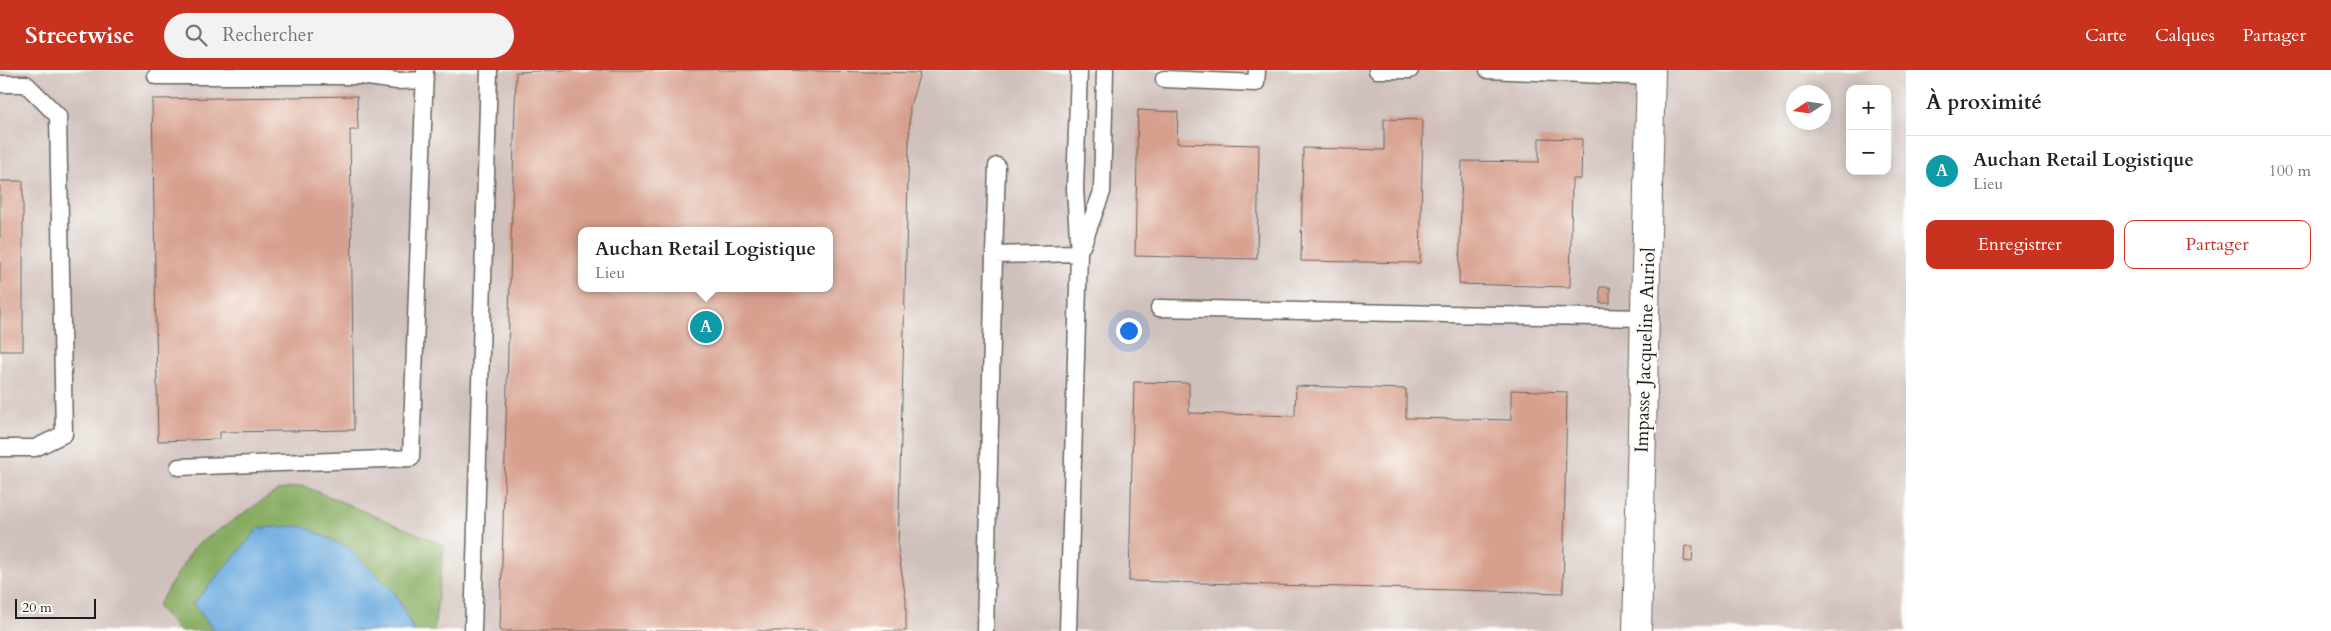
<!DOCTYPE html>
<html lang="fr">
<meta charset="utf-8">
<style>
:root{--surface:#fff;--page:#f2f2f2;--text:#222;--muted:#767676;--line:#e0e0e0;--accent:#c8321e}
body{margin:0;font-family:Cardo,serif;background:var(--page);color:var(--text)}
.controls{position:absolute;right:15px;top:15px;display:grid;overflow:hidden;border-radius:10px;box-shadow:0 2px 12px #0003}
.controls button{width:45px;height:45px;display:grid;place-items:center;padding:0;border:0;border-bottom:1px solid var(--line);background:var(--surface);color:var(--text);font:25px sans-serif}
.compass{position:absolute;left:1786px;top:15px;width:45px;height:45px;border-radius:50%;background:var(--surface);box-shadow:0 2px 12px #0003;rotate:258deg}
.scale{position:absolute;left:15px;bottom:12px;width:81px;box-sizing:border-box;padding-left:5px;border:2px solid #1c1c1c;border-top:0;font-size:14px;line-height:18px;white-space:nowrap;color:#1c1c1c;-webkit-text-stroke:4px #fdfcf7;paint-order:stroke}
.you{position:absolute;left:1128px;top:260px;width:18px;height:18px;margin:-12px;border:4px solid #fff;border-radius:50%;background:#1a73e8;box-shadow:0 0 0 8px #1a73e833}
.badge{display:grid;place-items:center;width:32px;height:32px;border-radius:50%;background:var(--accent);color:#fff;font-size:16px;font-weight:700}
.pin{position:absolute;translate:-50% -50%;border:2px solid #fff;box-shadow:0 1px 5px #0006}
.popup{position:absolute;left:578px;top:157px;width:255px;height:65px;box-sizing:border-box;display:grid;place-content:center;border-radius:10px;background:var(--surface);filter:drop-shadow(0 1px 4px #0005);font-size:16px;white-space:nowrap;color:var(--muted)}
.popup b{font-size:19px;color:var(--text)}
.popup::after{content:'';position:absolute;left:50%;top:100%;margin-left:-10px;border:10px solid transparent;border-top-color:var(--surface)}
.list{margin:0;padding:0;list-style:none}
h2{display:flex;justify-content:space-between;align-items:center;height:65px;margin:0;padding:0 20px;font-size:21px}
h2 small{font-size:16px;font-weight:400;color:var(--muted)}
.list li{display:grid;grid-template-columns:32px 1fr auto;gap:15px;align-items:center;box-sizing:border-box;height:70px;padding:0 20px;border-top:1px solid var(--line)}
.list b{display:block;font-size:19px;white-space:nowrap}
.list p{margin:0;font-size:16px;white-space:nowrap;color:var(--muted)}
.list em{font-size:16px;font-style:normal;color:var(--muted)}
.actions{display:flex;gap:10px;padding:15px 20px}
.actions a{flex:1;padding:11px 0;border:1px solid var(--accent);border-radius:10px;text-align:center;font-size:18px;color:var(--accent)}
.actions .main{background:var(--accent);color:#fff}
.icon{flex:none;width:28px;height:28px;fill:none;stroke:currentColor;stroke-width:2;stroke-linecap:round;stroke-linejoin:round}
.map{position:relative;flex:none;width:1906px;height:561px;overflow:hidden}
header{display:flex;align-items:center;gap:30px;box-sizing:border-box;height:70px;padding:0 25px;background:var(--accent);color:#fff}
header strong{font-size:24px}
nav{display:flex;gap:28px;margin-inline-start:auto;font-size:18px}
.search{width:350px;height:45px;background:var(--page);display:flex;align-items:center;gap:12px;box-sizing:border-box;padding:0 18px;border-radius:28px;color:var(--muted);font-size:19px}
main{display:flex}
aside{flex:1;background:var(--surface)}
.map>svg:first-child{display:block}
.industrial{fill:#d0c0bc;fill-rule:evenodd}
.forest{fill:#86ac61;stroke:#51643e}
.water{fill:#6dace0;stroke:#44647e}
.building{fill:#d79f8d;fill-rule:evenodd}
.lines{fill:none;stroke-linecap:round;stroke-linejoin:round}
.service-casing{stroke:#69655f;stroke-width:19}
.minor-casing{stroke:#69655f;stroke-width:30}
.service{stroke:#fff;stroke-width:16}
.minor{stroke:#fff;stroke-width:28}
.labels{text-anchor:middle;stroke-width:4.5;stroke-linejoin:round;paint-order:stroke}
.street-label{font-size:19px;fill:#1c1c1c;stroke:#fdfcf7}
</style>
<header>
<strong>Streetwise</strong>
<div class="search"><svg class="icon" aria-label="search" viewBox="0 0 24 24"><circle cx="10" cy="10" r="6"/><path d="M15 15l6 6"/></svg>Rechercher</div>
<nav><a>Carte</a><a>Calques</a><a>Partager</a></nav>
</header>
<main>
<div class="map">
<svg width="1906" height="561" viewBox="0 0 1906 561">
<rect width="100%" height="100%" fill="#fdfcf7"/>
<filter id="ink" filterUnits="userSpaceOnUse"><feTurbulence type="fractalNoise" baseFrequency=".02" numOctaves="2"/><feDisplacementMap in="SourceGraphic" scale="10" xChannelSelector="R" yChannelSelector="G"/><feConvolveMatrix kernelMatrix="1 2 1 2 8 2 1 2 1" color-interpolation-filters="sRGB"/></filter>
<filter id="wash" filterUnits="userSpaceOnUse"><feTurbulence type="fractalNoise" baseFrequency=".0096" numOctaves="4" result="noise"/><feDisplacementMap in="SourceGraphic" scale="20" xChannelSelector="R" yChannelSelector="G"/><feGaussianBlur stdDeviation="1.12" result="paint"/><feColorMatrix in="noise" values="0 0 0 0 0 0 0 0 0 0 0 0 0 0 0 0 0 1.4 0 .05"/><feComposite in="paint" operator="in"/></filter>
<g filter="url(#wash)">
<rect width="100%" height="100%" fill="#f9ecdc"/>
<!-- industrial -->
<path class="industrial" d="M0,0H1906V561H0ZM1850,19H1887V101H1850ZM1794,22H1824V52H1794ZM582,161H830V218H582Z"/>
<!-- forest -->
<path class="forest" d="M304,416L444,475L434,561H414L395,523L193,533L215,561H179L157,536L195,476L278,420Z"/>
<!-- water -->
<path class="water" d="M302,456L347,477L395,523L414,561H215L193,534L259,458Z"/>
<g id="blocks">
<!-- building -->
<path class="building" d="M568,0H765L920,3L910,36L898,479L906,530V561H500L516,2ZM582,161H830V218H582Z
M357,26L358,60H350L354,360L220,362V369L158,371L152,29Z
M1138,40L1178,42L1177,73L1259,75L1257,189L1135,186Z
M1384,49L1423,50L1420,193L1301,191L1303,78L1384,80Z
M1539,68L1582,69L1581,109H1572L1570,217L1459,214L1462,91L1539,92Z
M0,111H23V281H0Z
M1600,217H1610V233H1600Z
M1134,312L1189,313V343L1295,346L1296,316L1406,319V348L1511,350V320L1567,322L1563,523L1129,511Z
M1685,476H1693L1692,492L1684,491Z"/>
</g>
</g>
<g filter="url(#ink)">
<use href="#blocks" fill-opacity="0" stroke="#69655f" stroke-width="1"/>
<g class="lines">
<!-- service casing -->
<g class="service-casing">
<path id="service" d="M1377,0H1410
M1488,0L1651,7
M156,6H361L397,11L425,10
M1164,9L1256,13L1257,0
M0,14H26L58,46L64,364L35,378H0
M1082,176L1102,122L1105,0
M994,185L997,96
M1159,238L1645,248
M179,397L411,388L425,0
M473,561L489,0
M985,561L994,185L1079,183
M1068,561L1079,183L1075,119L1079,0"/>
</g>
<!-- minor casing -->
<g class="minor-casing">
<path id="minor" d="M1637,561L1651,0"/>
</g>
<!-- service -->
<use href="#service" class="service"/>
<!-- minor -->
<use href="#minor" class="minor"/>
</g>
</g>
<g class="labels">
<!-- street labels -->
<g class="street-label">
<text transform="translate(1644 280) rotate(-88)" y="7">Impasse Jacqueline Auriol</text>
</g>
</g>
</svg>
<div class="controls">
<button>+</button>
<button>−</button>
</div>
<svg class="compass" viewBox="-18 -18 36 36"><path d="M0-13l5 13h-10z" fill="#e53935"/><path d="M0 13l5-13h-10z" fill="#767676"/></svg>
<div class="scale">20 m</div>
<div class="you"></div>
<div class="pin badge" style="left:706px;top:257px;background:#0f9aa8">A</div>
<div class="popup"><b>Auchan Retail Logistique</b>Lieu</div>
</div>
<aside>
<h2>À proximité<small></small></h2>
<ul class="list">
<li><span class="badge" style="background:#0f9aa8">A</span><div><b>Auchan Retail Logistique</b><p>Lieu</p></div><em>100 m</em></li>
</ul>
<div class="actions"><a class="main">Enregistrer</a><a>Partager</a></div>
</aside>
</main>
